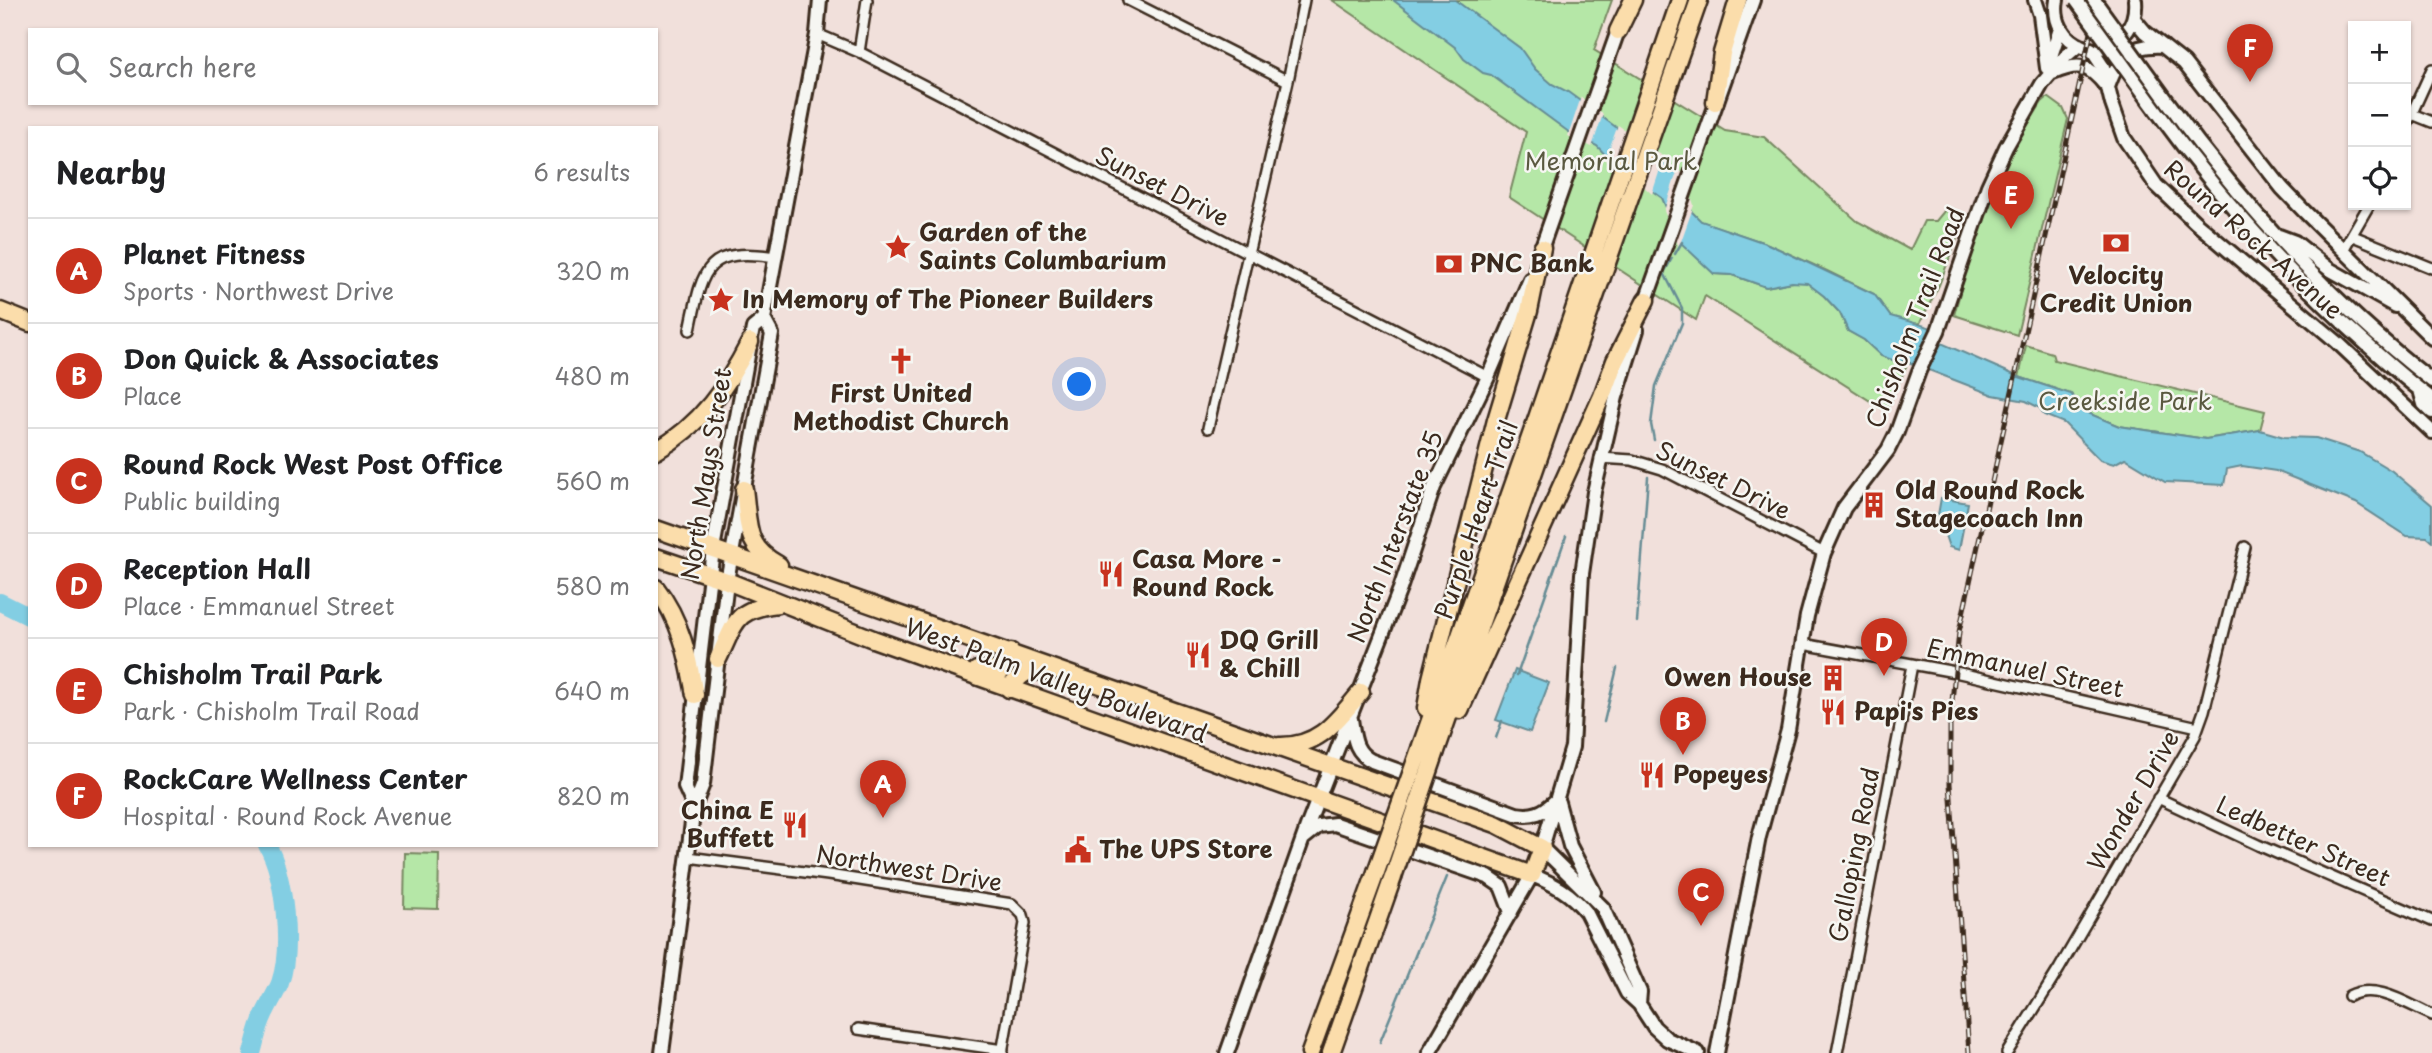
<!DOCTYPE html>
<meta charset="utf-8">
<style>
:root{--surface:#fff;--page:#f6f6f6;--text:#202124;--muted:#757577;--line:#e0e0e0;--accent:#c8321e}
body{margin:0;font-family:"Playpen Sans",sans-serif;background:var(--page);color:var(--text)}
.controls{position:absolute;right:21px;top:21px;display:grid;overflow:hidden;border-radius:0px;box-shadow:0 2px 5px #0004}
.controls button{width:63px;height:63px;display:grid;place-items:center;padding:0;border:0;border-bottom:2px solid var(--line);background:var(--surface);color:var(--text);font:35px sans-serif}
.you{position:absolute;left:1080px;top:385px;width:24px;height:24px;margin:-18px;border:5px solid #fff;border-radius:50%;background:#1a73e8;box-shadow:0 0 0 10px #1a73e833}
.badge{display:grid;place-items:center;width:46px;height:46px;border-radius:50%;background:var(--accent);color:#fff;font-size:23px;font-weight:700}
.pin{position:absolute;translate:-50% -58px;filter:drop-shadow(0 2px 4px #0008)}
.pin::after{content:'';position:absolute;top:37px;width:24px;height:21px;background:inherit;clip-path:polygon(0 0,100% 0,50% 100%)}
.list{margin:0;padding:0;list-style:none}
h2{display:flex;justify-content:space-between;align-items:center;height:91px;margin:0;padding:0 28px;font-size:30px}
h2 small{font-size:23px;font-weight:400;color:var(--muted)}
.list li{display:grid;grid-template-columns:46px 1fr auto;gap:21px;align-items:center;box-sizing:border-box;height:105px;padding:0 28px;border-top:2px solid var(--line)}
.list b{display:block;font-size:26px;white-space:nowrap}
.list p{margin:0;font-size:23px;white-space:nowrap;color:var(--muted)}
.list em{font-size:23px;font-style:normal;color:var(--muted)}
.icon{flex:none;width:38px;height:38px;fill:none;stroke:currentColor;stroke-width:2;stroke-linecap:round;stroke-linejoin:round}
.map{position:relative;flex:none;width:2432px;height:1053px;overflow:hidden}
.search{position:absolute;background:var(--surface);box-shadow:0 2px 5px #0004;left:28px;top:28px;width:630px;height:77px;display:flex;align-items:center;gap:18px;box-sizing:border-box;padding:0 24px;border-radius:0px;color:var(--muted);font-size:26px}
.panel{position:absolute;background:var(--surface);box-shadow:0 2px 5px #0004;left:28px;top:126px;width:630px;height:721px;border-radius:0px}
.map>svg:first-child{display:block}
.green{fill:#b5e7a7;stroke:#788862;stroke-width:2}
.water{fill:#83cee3;stroke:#668c94;stroke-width:2}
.pier{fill:#f1e0db}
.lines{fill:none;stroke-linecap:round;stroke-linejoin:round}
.stream{stroke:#668c94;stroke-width:2.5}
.river{stroke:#83cee3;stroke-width:18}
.street-casing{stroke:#3b2a1e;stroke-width:14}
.secondary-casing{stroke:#3b2a1e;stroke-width:18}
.highway-casing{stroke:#3b2a1e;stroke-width:21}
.street{stroke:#f6f6f2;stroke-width:9}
.secondary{stroke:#f6f6f2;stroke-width:12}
.highway{stroke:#fbddab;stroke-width:16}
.rail-casing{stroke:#3b2a1e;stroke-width:5}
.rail{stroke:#f6f6f2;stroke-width:2.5;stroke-dasharray:8;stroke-linecap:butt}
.secondary-bridge-casing{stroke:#3b2a1e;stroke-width:18;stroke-linecap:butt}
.highway-bridge-casing{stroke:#3b2a1e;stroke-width:21;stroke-linecap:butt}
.secondary-bridge{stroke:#f6f6f2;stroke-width:12}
.highway-bridge{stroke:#fbddab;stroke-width:16}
.labels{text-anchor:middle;stroke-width:5;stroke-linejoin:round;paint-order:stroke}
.park-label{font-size:24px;fill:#5a5940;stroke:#f6f6f2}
.street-label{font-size:24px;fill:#3b2a1e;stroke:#f6f6f2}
.poi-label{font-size:24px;font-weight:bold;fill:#3b2a1e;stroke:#f6f6f2;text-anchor:start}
</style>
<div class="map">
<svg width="2432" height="1053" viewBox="0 0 2432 1053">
<rect width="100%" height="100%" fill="#f1e0db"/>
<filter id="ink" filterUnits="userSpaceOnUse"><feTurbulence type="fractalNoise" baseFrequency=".0143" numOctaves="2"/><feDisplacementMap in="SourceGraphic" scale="14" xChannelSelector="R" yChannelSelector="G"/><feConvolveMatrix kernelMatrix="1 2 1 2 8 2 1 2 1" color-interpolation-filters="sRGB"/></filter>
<g filter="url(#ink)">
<!-- green -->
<path class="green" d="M1332,0H1612L1594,50L1725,131L1764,137L1857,221L1910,250L1924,221H1936L1945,210L1965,218L1939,285L1920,323L1914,324L1890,316L1874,294L1827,271L1768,244L1700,221L1693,213L1714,274L1732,275L1766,287L1792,282H1807L1824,296L1840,313L1848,331L1864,340L1881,356L1901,363L1906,367L1886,411L1705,296L1696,320L1509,197L1526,132Z
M2048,97L2063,108L2068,119L2017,335L1954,315L1972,248L1986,209L2011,152L2042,102Z
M2026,345L2052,353L2054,360L2265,411L2260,430L2206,439L2119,426L2090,414L2071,394L2019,377Z
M405,853L439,854L438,909L404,908Z"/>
<!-- water -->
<path class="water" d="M1393,0H1455L1520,48L1535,69L1552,84L1568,92L1680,174L1692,212L1701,221L1768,244L1874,294L1890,316L1929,327L1941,343L2019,377L2071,394L2090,414L2119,426L2206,439L2260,430L2284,437L2316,438L2360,452L2392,471L2432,505V541L2427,537L2407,536L2356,503L2276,471L2242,466L2227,469L2224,485L2165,482L2125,458L2114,464L2100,460L2064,423L2044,415L2040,408L2026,401L1993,395L1903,360L1901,363L1881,356L1864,340L1848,331L1840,313L1824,296L1807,283L1792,282L1766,287L1732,275L1714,274L1681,243L1662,198L1610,160L1597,146L1570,133L1491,75L1483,73L1464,59L1456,48Z
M1941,498L1968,503L1959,550L1949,547L1938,515Z
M1515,670L1549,683L1530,732L1496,720Z"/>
<!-- pier -->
<path class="pier" d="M1581,97L1603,114L1592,147L1568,136Z
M1618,125L1664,157L1652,194L1623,168L1608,163L1605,160Z
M1678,169L1683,173L1694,205L1679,247L1664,211Z"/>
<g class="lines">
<!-- stream -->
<path class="stream" d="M1675,254L1682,242
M1654,440L1651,424L1656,386L1682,323V308L1664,273L1672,258
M1637,622L1648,477
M1517,675L1566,536
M1604,722L1617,668
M1496,738L1502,721
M1380,1042L1447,877"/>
<!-- river -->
<path class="river" d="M0,602L30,617
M252,1053C255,1043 257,1032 261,1022C266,1008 275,996 280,983C292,949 285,876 267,845"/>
<!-- street casing -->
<g class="street-casing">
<path id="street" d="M1128,0L1288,81
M817,34L859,52L1488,377
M859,52L867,0
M2412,114L2432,122
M2406,126L2432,69
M2353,236L2432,268
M2343,250L2369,205
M690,330C703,267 705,247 776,257
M1208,428L1288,81L1304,0
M1600,458L1632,460L1662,469L1824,553
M1803,644L1955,672L2198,727
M2158,798L2258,845L2432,921
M688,857L828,875L1012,904L1023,915L1025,923L1002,1053
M2349,996C2375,982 2407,1004 2432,1015
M858,1029L1003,1050
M1837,1053L1912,665
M2007,1053L2059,969L2195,736L2204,711L2245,547"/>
</g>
<!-- secondary casing -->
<g class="secondary-casing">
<path id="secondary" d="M2035,0L2040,15L2047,68
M2057,0C2053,21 2063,39 2083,47
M2134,19L2145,32L2184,63L2282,188L2305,212L2432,338
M2101,48C2124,42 2137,23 2135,0
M2091,49L2103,67L2112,104L2124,138L2156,185L2195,222L2337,342L2432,432
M2047,68L2060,29
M2053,73C2079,62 2088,64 2106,86
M2108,87C2119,56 2129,44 2163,46
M2168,102C2244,207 2330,301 2432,381
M2156,110C2217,194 2285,271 2362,340C2385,361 2407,381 2432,399
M2279,236L2295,242L2329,269L2395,306
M1539,255L1620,25
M1644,306L1753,0
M1637,330L1616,397L1594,492L1582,574L1572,747L1542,848L1603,908L1640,992L1639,1004
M2420,390L2424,404L2432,412
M1351,719C1354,737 1354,752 1372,761L1516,814C1533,817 1543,813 1555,801
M1558,802L1570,846L1594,892
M694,807L685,787L713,549L753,328L764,319
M1304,838L1319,826L1335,824L1488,877L1501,886L1511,912
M662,1053L694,807L703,784L727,581L772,334L764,319L817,34L820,0
M1227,1053L1307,827L1400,589L1434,487L1488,377L1530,279
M1429,1053L1532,875C1554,884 1571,893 1586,912L1627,993L1639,1004L1654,1027L1667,1039L1698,1053
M1717,1053L1759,837L1788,730L1807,616L1824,553L1844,508L1888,450L1897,432L1919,371L1938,331L1988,186L2006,147L2042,84L2065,57L2079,45"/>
</g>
<!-- highway casing -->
<g class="highway-casing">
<path id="highway" d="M1618,31L1633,0
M1715,102L1722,53L1738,0
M0,311L30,323
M656,451C701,425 727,387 750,342
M744,489C749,524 744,547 779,565
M656,529L1496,824L1542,848L1532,875L873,639L727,581L656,557
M656,588C681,620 688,656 695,695
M718,659C736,622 734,609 778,604
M977,670L1002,671L1006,666L1011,652
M1009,689C1023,671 1026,670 1049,672
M1426,708L1431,679L1496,420L1529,311L1542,248
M1460,710L1602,396L1615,361L1646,300
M1279,746C1320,747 1337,720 1361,692
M1421,746L1537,418L1680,0
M1436,751L1699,0
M1310,1053L1376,872
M1331,1053L1393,877"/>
</g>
<!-- street -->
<use href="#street" class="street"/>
<!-- secondary -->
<use href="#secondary" class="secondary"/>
<!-- highway -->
<use href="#highway" class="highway"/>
<!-- rail casing -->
<g class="rail-casing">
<path id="rail" d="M1969,1053L1950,784V721L1959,632L2098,0"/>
</g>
<!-- rail -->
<use href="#rail" class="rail"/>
<!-- secondary-bridge casing -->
<g class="secondary-bridge-casing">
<path id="secondary-bridge" d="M2076,0L2156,110
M2094,0L2168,102"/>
</g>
<!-- highway-bridge casing -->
<g class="highway-bridge-casing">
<path id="highway-bridge" d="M1376,872L1421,746
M1393,877L1436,751"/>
</g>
<!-- secondary-bridge -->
<use href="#secondary-bridge" class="secondary-bridge"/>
<!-- highway-bridge -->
<use href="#highway-bridge" class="highway-bridge"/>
</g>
</g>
<!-- icons -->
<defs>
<g id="bank-bare" transform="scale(2.1)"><path d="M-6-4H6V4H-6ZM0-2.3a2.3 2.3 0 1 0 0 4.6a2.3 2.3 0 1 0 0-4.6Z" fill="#c8321e" stroke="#f6f6f2" stroke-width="2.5" paint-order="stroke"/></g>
<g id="sight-bare" transform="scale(2.1)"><path d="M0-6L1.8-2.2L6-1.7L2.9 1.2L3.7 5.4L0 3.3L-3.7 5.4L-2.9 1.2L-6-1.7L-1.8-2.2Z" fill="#c8321e" stroke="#f6f6f2" stroke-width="2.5" paint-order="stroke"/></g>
<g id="church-bare" transform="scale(2.1)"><path d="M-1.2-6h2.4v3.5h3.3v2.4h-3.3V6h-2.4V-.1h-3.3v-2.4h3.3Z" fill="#c8321e" stroke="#f6f6f2" stroke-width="2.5" paint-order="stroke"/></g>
<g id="building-bare" transform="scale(2.1)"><path d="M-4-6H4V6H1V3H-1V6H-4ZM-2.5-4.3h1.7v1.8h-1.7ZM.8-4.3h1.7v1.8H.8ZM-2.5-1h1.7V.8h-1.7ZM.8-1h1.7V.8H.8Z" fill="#c8321e" stroke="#f6f6f2" stroke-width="2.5" paint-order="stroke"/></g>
<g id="restaurant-bare" transform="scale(2.1)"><path d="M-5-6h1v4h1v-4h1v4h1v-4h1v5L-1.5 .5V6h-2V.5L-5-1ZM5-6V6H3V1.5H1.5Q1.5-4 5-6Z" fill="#c8321e" stroke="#f6f6f2" stroke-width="2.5" paint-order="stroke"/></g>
<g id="civic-bare" transform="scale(2.1)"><path d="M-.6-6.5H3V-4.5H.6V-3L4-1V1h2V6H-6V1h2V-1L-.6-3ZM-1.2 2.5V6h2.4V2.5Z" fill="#c8321e" stroke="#f6f6f2" stroke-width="2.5" paint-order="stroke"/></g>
</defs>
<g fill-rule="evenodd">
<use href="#bank-bare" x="2116" y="243"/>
<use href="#sight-bare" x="898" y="247"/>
<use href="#bank-bare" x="1449" y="264"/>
<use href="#sight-bare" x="721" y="300"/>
<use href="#church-bare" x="901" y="361"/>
<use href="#building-bare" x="1874" y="505"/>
<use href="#restaurant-bare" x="1111" y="574"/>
<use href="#restaurant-bare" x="1198" y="655"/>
<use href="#building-bare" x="1833" y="678"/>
<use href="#restaurant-bare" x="1833" y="712"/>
<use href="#restaurant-bare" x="1652" y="775"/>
<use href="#restaurant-bare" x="795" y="825"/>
<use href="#civic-bare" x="1078" y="850"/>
</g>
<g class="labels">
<!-- park labels -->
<g class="park-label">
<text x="1611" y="170">Memorial Park</text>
<text x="2125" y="410">Creekside Park</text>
</g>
<!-- street labels -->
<g class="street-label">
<text transform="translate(1162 187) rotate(27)" y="8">Sunset Drive</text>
<text transform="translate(2253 240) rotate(41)" y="8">Round Rock Avenue</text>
<text transform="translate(1916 318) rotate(-69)" y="8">Chisholm Trail Road</text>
<text transform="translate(707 474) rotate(-81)" y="8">North Mays Street</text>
<text transform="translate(1723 481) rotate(26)" y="8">Sunset Drive</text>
<text transform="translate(1477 520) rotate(-71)" y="8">Purple Heart Trail</text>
<text transform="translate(1396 537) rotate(-69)" y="8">North Interstate 35</text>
<text transform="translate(2025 669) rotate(12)" y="8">Emmanuel Street</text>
<text transform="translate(1056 681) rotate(20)" y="8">West Palm Valley Boulevard</text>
<text transform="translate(2134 801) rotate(-60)" y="8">Wonder Drive</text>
<text transform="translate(2303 842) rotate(24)" y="8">Ledbetter Street</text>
<text transform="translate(1855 855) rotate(-79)" y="8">Galloping Road</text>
<text transform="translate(909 869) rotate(9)" y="8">Northwest Drive</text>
</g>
<!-- poi labels -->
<g class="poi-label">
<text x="919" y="241">Garden of the<tspan x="919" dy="28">Saints Columbarium</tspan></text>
<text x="1470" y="272">PNC Bank</text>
<text x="2116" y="284" text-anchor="middle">Velocity<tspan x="2116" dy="28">Credit Union</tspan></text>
<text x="742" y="308">In Memory of The Pioneer Builders</text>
<text x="901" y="402" text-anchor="middle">First United<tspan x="901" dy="28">Methodist Church</tspan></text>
<text x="1895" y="499">Old Round Rock<tspan x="1895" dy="28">Stagecoach Inn</tspan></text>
<text x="1132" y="568">Casa More -<tspan x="1132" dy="28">Round Rock</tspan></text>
<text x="1219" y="649">DQ Grill<tspan x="1219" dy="28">&amp; Chill</tspan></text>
<text x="1812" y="686" text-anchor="end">Owen House</text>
<text x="1854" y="720">Papi's Pies</text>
<text x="1673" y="783">Popeyes</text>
<text x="774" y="819" text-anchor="end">China E<tspan x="774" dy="28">Buffett</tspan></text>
<text x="1099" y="858">The UPS Store</text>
</g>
</g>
</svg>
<div class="controls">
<button>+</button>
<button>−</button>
<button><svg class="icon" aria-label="locate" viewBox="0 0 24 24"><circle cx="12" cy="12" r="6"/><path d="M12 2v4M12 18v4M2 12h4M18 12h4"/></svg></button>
</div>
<div class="you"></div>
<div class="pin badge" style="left:883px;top:818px">A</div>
<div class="pin badge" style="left:1683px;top:755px">B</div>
<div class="pin badge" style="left:1701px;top:926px">C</div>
<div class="pin badge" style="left:1884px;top:676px">D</div>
<div class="pin badge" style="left:2011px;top:229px">E</div>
<div class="pin badge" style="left:2250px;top:82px">F</div>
<div class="search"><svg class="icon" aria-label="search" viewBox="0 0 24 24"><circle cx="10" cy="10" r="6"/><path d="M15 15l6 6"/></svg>Search here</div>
<section class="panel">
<h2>Nearby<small>6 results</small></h2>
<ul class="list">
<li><span class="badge">A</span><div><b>Planet Fitness</b><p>Sports · Northwest Drive</p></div><em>320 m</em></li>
<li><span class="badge">B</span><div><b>Don Quick &amp; Associates</b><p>Place</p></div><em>480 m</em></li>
<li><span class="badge">C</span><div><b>Round Rock West Post Office</b><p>Public building</p></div><em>560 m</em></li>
<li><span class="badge">D</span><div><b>Reception Hall</b><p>Place · Emmanuel Street</p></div><em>580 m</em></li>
<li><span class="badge">E</span><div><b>Chisholm Trail Park</b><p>Park · Chisholm Trail Road</p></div><em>640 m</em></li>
<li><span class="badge">F</span><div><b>RockCare Wellness Center</b><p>Hospital · Round Rock Avenue</p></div><em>820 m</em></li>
</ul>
</section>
</div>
